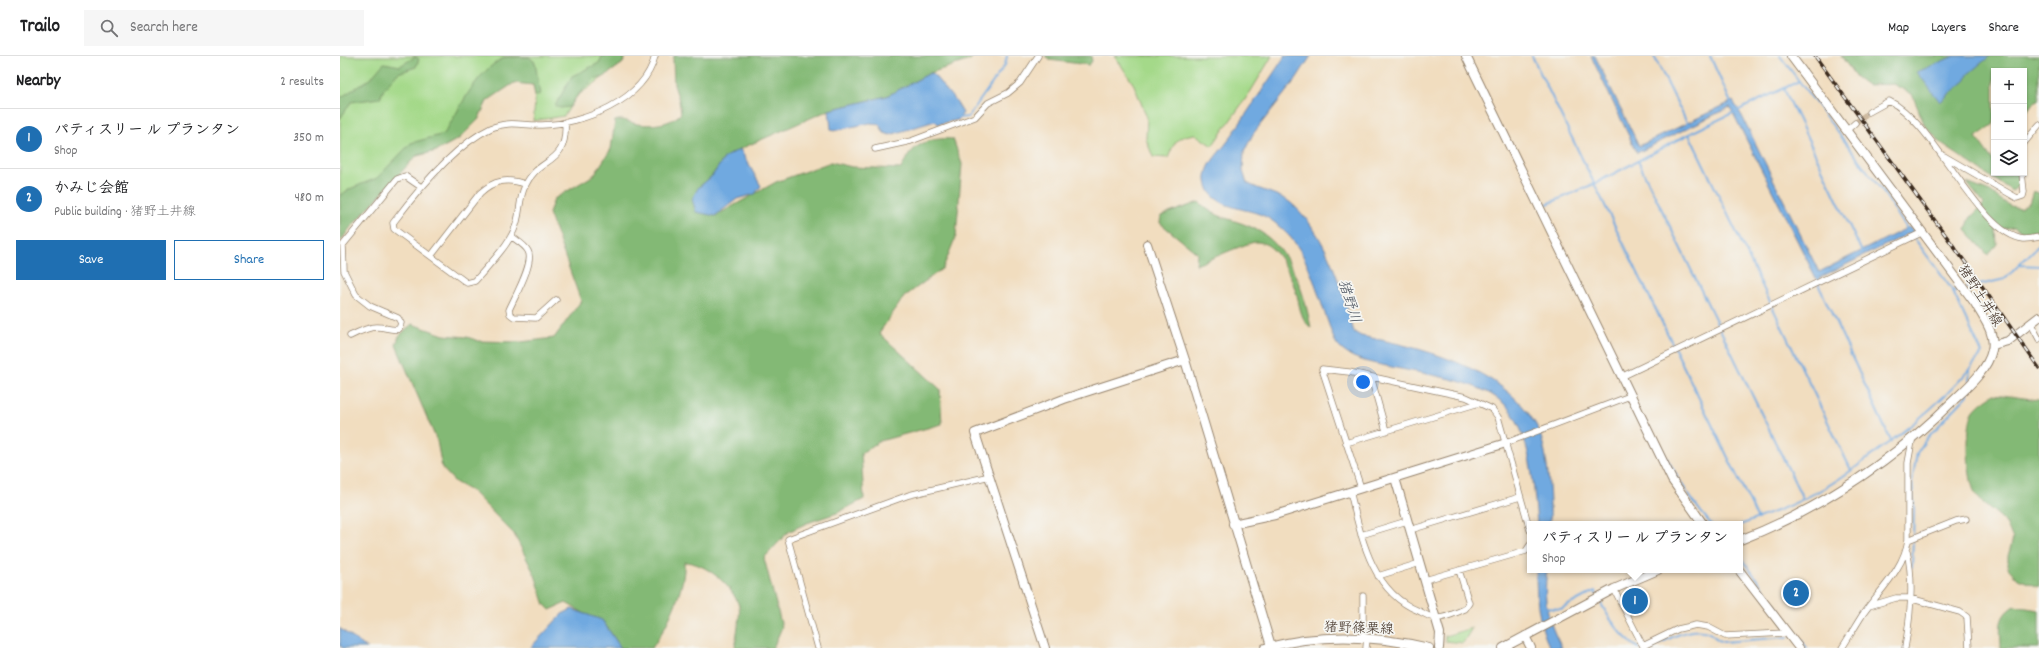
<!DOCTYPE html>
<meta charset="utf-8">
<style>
:root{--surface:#fff;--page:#f6f6f6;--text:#202124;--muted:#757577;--line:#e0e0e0;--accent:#1f6fb2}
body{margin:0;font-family:Dekko,"Klee One",sans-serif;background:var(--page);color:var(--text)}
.controls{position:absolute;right:12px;top:12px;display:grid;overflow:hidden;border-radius:0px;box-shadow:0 1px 3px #0004}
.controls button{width:36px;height:36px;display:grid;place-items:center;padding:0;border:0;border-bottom:1px solid var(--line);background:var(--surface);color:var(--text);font:20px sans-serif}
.you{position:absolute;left:1023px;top:326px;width:14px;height:14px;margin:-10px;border:3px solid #fff;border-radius:50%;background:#1a73e8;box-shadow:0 0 0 6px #1a73e833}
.badge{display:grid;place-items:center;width:26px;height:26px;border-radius:50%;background:var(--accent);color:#fff;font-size:13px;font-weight:700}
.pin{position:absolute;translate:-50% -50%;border:2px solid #fff;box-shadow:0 1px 4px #0006}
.popup{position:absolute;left:1187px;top:465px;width:216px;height:52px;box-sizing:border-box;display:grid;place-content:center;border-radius:0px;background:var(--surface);filter:drop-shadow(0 1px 3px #0005);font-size:13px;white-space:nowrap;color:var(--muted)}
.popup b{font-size:15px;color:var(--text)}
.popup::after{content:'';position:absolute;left:50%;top:100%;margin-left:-8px;border:8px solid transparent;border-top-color:var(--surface)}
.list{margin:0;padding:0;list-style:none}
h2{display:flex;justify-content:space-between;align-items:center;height:52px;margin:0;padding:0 16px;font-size:17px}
h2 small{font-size:13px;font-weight:400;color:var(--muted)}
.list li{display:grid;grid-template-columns:26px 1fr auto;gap:12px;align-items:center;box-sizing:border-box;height:60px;padding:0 16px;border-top:1px solid var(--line)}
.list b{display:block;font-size:15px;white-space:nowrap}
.list p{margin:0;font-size:13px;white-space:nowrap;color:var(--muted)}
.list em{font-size:13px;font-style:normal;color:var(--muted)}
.actions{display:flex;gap:8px;padding:12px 16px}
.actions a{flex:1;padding:9px 0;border:1px solid var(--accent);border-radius:0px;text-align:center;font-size:14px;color:var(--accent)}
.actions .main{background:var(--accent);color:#fff}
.icon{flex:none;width:22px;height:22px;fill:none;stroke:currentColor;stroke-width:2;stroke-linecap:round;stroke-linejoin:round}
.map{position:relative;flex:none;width:1699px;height:592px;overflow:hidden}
header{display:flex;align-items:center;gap:24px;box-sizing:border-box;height:56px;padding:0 20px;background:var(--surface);border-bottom:1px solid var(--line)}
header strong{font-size:19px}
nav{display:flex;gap:22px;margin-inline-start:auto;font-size:14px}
.search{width:280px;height:36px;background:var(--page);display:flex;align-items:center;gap:10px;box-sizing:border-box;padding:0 14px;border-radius:0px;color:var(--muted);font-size:15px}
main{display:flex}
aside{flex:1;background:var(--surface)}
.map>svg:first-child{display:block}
.green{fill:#a4d989;stroke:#708254}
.forest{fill:#83b975;stroke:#5f724a}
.water{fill:#70a9e0;stroke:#566a7f}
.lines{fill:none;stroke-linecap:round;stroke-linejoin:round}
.stream{stroke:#70a9e0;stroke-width:2}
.street-tunnel{stroke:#cdb99f;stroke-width:5.5;stroke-dasharray:5.5 3;stroke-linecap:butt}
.street-casing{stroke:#96846e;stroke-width:7}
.secondary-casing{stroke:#96846e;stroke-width:10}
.street{stroke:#fff;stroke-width:5.5}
.secondary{stroke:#fff;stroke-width:8}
.rail-casing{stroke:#3b2a1e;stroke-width:3.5}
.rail{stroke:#f6f6f2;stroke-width:2;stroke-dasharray:6;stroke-linecap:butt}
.labels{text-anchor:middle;stroke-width:3.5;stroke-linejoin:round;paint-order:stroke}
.street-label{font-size:14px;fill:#3b2a1e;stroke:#f6f6f2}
.water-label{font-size:15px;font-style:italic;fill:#4e5662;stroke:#f6f6f2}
</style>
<header>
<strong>Trailo</strong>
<div class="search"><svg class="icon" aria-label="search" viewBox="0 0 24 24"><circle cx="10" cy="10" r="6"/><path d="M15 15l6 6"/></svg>Search here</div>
<nav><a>Map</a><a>Layers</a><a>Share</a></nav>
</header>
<main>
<aside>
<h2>Nearby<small>2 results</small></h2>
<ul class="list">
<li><span class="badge">1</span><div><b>パティスリー ル プランタン</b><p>Shop</p></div><em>350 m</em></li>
<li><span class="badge">2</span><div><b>かみじ会館</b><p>Public building · 猪野土井線</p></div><em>480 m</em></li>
</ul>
<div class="actions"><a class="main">Save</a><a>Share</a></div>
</aside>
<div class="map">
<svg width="1699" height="592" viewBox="0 0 1699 592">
<rect width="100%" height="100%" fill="#f6f6f2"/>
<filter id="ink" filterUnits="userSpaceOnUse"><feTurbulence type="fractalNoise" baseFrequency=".025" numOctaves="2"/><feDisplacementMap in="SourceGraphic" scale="8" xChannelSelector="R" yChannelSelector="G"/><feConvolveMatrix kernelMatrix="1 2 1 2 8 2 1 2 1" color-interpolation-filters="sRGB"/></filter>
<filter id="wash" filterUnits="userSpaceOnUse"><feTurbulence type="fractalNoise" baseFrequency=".012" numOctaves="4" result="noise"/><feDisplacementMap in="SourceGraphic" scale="16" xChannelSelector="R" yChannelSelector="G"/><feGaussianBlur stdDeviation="0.9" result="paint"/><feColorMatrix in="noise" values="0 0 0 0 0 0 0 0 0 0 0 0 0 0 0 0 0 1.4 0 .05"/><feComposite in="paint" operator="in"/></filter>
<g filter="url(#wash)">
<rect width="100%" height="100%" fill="#f1ddbf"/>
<!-- green -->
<path class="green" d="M0,0H286L283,7L237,40L224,60L193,65C195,45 199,29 183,15L147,45L138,64L120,82L96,95L63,104L0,178Z
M775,0H932L911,35L872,90L855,78C836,81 835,85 828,102L813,101L806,83L807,62L794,29Z
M1132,572L1123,587L1105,585V580Z"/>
<!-- forest -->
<path class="forest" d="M262,0H284L283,7L262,22H255L237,40L230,51L220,52L215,50L232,20L259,7Z
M334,0H633L630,4L590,17L547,40L489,54L400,93L385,101L372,120L358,132L375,160L436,126L491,106L512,111L561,113C571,89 587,81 613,83L622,108L616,180L603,212L564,241L539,277L600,333L602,368L540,385L521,397L524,443L497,457L467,467L448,476L424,502L442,571L433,592H397L395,590C396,581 401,558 399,550C393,530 365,506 344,506C346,532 327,571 312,592H281L262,564L247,559L226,547L210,554L205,549L195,519L174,478L133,436L115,426L102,412L97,385L56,289L59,280L72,268L104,279L127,281L139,285L181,286L214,282L241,245L209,157L214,143L254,119L271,93L275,65C283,62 288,66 297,68C311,70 331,69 341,57L339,44L334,29L333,3Z
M705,0H751L752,5L749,9L709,4Z
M1501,0H1699V45L1693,47L1684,59V15H1654V68L1636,81L1654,106V117H1677L1679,130L1672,135L1603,89L1585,70L1572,38L1553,28L1527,29L1516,21Z
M75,1L79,3L76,11L58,17L44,33L40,42L11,46L0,63V42L31,22L44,7L60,10Z
M166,1H189L195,6L200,38L195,40L193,29L174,27L147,45L138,64L120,82L96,95L77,99L10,172L0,186V139L12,132L37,122L71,87L104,78C121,51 136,14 166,1Z
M1627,127L1650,136L1670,150L1680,152L1689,147L1693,135L1699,137V173L1684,177L1674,171L1656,174L1657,188L1648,199L1626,174L1630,162L1644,148Z
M859,146C876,163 891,162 911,171C949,187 964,234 971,272C961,263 960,253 957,239C952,223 938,185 916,186C908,186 866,205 856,209L857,197L820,167L821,160Z
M1654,338L1699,344V531L1678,523L1668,512V500L1673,483C1671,479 1669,473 1667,469C1659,457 1644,450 1636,439C1627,425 1625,371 1633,356C1637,349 1647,343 1654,338Z
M1674,550L1699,554V592H1661C1661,574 1656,561 1674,550Z"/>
<!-- water -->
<path class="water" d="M945,0H971L956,23L913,78L904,96L903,115L907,127C921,135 940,138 951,147C988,179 1001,232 1014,276L1021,280C1080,291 1162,311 1195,367C1208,387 1211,444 1210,468H1197C1194,434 1191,369 1162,346C1136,324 1089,319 1056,312C1039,308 1015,306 1001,293C994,287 991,275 988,266C978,240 969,200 949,180C943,174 935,166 928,162C911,152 890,155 874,141C869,137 865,127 866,120C868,106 880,96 888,85C907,57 926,28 945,0Z
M1251,0H1255L1299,90L1393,45L1402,60L1479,216L1569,171L1574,175L1479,222H1476L1390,51L1297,97Z
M1614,0H1650L1628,18L1626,24L1600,46L1577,16Z
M590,17L593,18L617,47L623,57L618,64L598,68L595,65L550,79L544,77L539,68L530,67L493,75L491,73L489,54L547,40Z
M400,93L421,130L415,138L397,143L375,160L356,156L352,143L358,132L372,120L385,101Z
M1196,514H1207C1203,545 1207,564 1222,592H1210C1198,569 1196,540 1196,514Z
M232,553L262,564L281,592H190L222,558Z
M0,572L2,574L27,592H3L0,590Z"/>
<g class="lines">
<!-- stream -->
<path class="stream" d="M1192,0L1418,463
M1314,0L1348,69
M1370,0L1391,47
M1440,0L1543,136L1567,173
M1444,33L1522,196
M618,62L628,61L665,9L667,0
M1349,78L1511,414
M1298,105L1463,443
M1203,152L1205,149L1254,128L1349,78L1459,25
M1569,175L1613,235L1622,233
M1679,209L1699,210
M1478,220L1479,230L1551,385
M1626,232L1665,223L1699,189
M1629,325L1630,314
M1317,385C1333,414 1349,443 1371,468
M1400,469C1429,458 1459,447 1486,431C1502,422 1516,411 1531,400C1571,370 1613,338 1642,297L1613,236
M1400,500L1458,580
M1572,511L1574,454L1572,425L1577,397L1587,382L1628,339V334
M1259,543C1267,561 1282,581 1298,592
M1205,552L1221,553L1255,535L1257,539
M1452,580H1458L1467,592
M1312,592C1326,584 1350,570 1367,576C1373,578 1376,584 1383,586L1448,581"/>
</g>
</g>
<g filter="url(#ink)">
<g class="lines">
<!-- street-tunnel -->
<path class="street-tunnel" d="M1515,67L1529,56"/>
<!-- street casing -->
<g class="street-casing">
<path id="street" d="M1529,56L1549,45C1596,67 1638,178 1684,183C1689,183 1694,182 1699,181
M225,66C228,111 199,99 185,130C178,144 181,160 174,174C167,191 147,211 135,225L127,227L54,173L53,167C77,135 115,89 151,72C169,64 184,70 202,69C243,68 304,45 315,0
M1506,75L1515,67
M1684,87L1699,69
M535,93L571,85L635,61L648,47L668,37L680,27L698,0
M1604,100L1677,142L1683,140L1684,136L1682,117
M171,180C176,184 185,189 188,195C195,206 174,242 169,254L170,258L174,261L196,262L216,244
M91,200L140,137C154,124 167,122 185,128
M1691,268L1699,283
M10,280C18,276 28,271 37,271C46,271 51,275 59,273L61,267L58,262L30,250L16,239L4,215L3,189L57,123L65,120L81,131
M1031,321L1046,375
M1281,321L1583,176
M1006,387L1139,347
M1166,387L1290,340
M1021,432L982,313L1009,316L1126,341L1152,353L1158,361L1190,474
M1010,435C1021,480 1031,536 1079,555C1083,557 1091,562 1096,562C1104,563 1117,556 1125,553L1129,547L1119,514
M1070,474L1180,441
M1021,479L1067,465
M1568,484L1616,465L1626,463
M1038,520L1080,507
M1085,524L1186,495L1190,489
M1274,533L1304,592
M1529,550L1556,542H1569L1620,556L1627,561L1629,592
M1023,581V540
M1303,590L1338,573L1356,569L1368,571L1385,580L1447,577
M478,592L448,483L569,439L650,420
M1026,592L1027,582
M1502,592C1509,581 1516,569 1523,558C1539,535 1564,513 1568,484V407L1572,385
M1565,592C1570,564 1574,524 1567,496"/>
</g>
<!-- secondary casing -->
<g class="secondary-casing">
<path id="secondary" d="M1126,0L1332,424L1363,468
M807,188L845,304L931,590
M1653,289L1668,285L1699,261
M1055,422L1100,577L1099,592
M893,468L935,459L1166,387
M1400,484C1483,452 1553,405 1616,342C1629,330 1648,313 1652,294C1656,277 1643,262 1635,247L1451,0
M1399,514L1459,592
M1185,580L1191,592
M705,592L635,377L724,343L845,304
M925,592C979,577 1035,579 1089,592
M1163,592L1274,533L1318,514"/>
</g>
<!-- street -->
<use href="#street" class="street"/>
<!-- secondary -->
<use href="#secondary" class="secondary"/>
<!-- rail casing -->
<g class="rail-casing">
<path id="rail" d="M1475,0L1628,210L1699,312"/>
</g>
<!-- rail -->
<use href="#rail" class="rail"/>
</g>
</g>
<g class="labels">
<!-- street labels -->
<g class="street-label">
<text transform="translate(1641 239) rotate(58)" y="5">猪野土井線</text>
<text transform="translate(1019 571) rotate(2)" y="5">猪野篠栗線</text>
</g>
<!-- water labels -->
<g class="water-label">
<text transform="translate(1010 245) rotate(73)" y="5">猪野川</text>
</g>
</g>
</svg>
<div class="controls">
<button>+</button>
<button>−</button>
<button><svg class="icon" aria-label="layers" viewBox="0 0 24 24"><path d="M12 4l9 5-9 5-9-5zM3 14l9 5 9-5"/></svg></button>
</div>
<div class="you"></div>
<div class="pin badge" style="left:1295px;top:545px">1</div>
<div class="popup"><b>パティスリー ル プランタン</b>Shop</div>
<div class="pin badge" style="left:1456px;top:537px">2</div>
</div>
</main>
